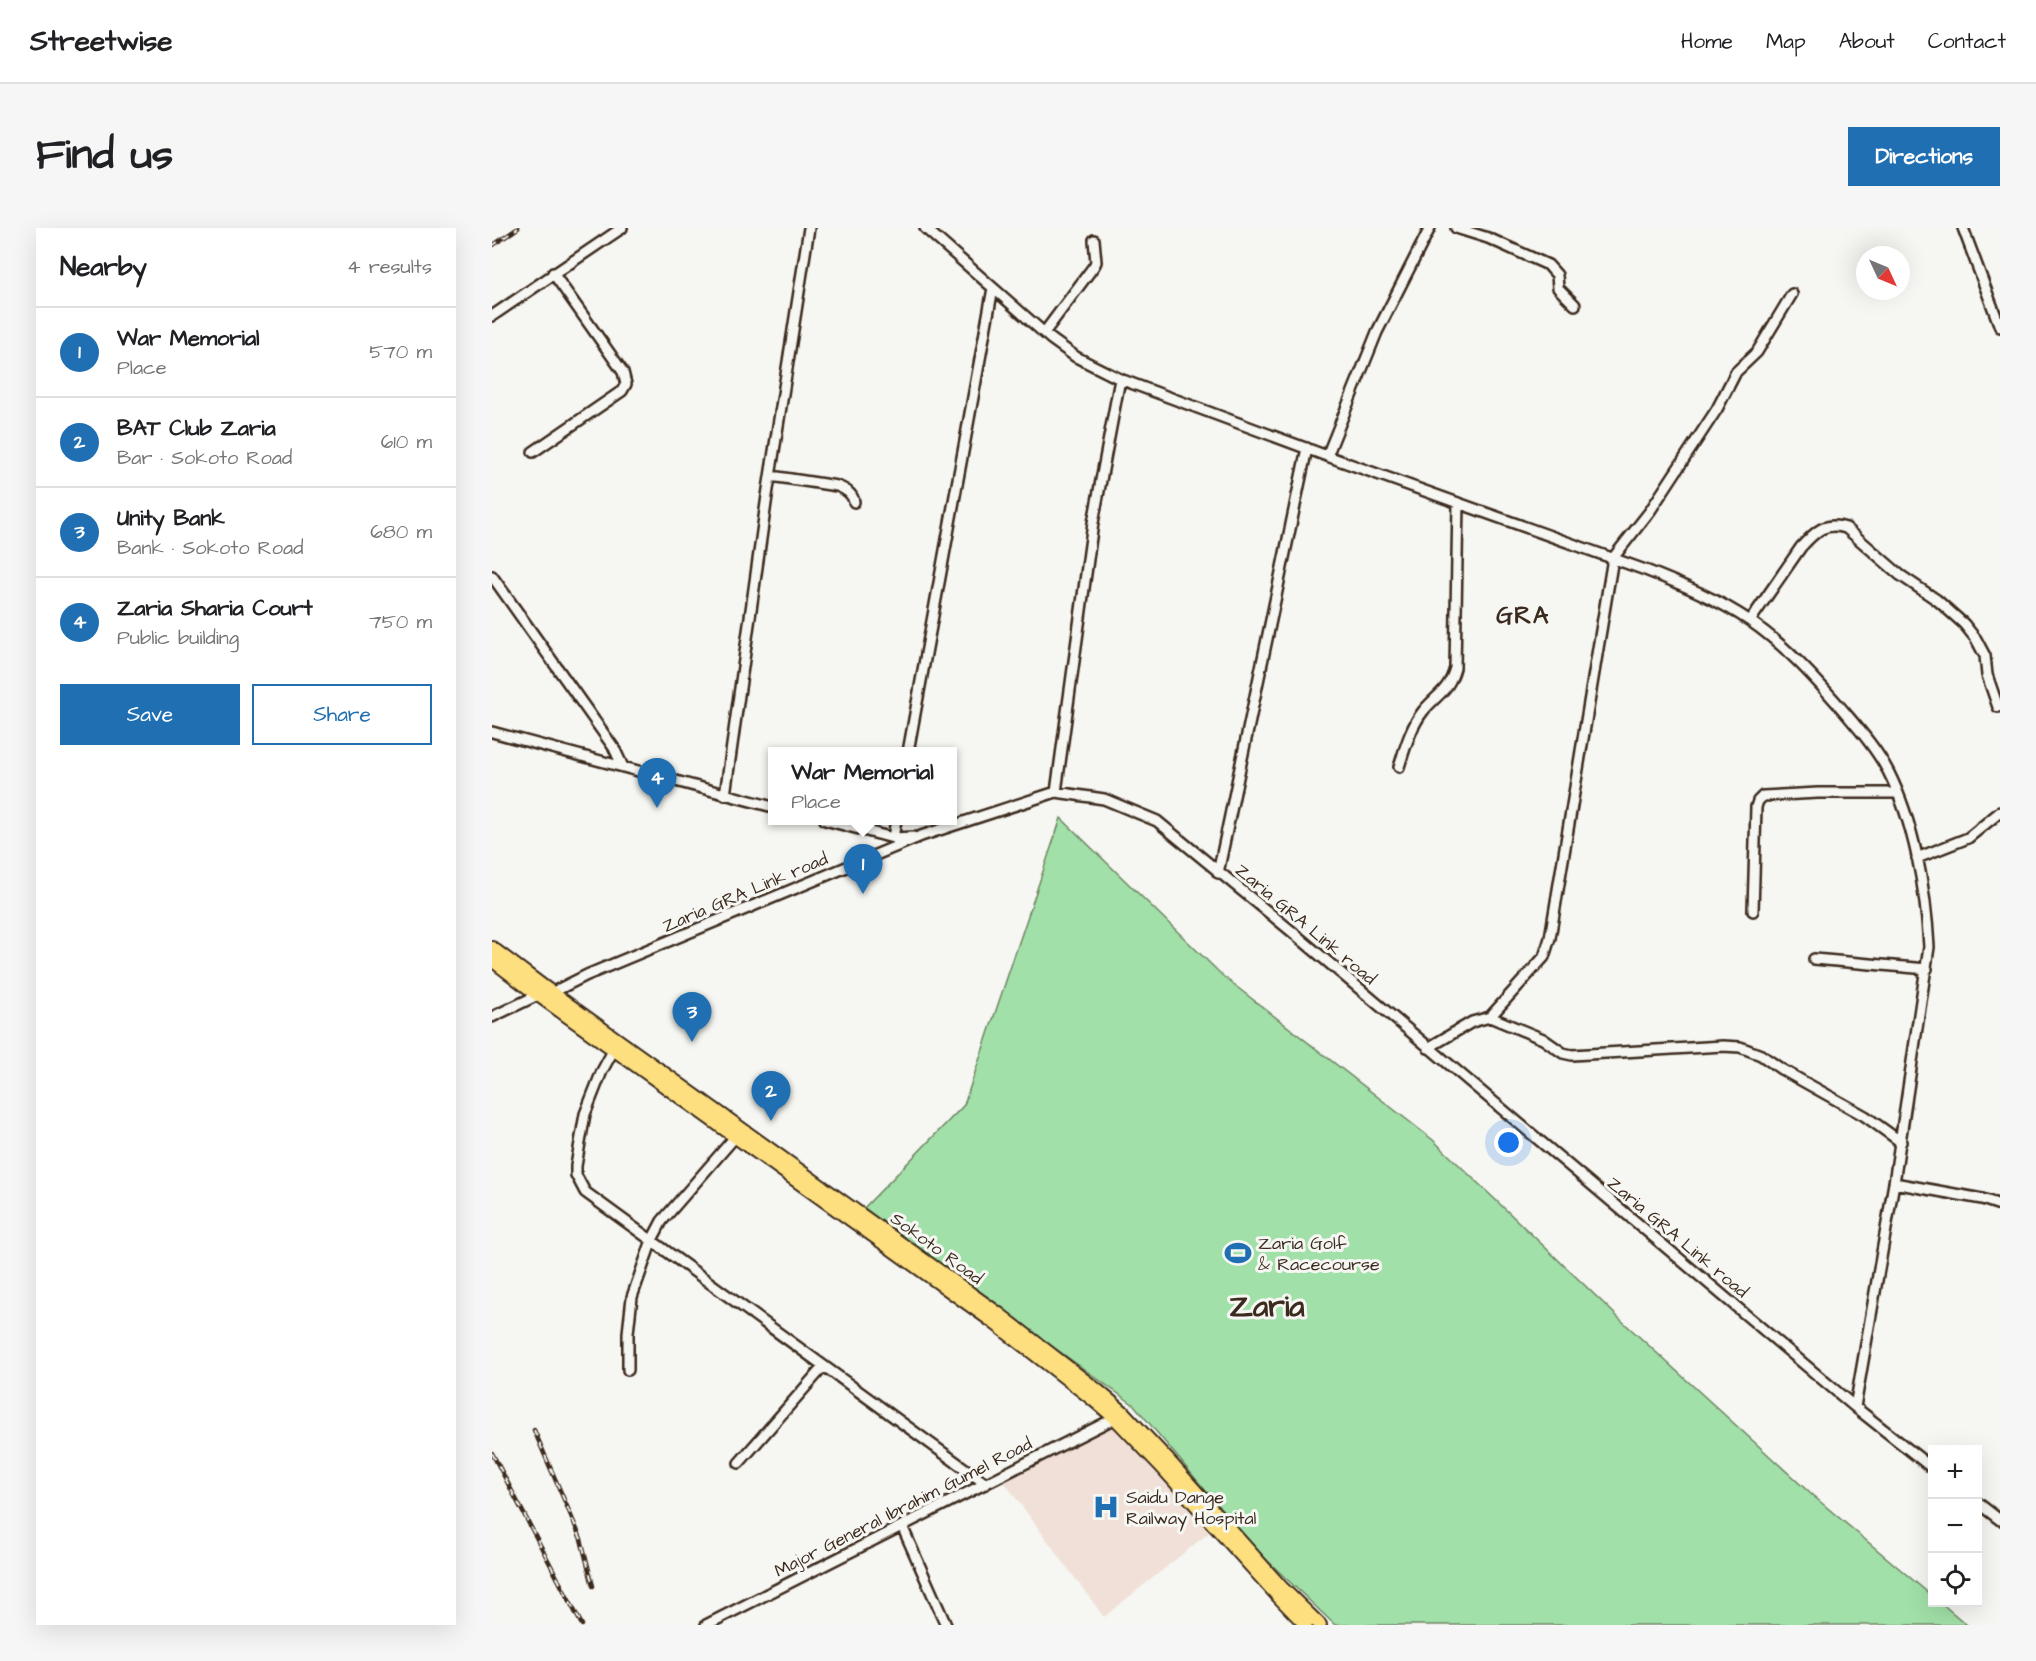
<!DOCTYPE html>
<meta charset="utf-8">
<style>
:root{--surface:#fff;--page:#f6f6f6;--text:#202124;--muted:#757577;--line:#e0e0e0;--accent:#1f6fb2}
body{margin:0;font-family:"Architects Daughter",sans-serif;background:var(--page);color:var(--text)}
.controls{position:absolute;right:18px;bottom:18px;display:grid;overflow:hidden;border-radius:0px;box-shadow:0 6px 24px #0002}
.controls button{width:54px;height:54px;display:grid;place-items:center;padding:0;border:0;border-bottom:2px solid var(--line);background:var(--surface);color:var(--text);font:30px sans-serif}
.compass{position:absolute;left:1364px;top:18px;width:54px;height:54px;border-radius:50%;background:var(--surface);box-shadow:0 6px 24px #0002;rotate:134deg}
.you{position:absolute;left:1017px;top:915px;width:21px;height:21px;margin:-15px;border:4px solid #fff;border-radius:50%;background:#1a73e8;box-shadow:0 0 0 9px #1a73e833}
.badge{display:grid;place-items:center;width:39px;height:39px;border-radius:50%;background:var(--accent);color:#fff;font-size:20px;font-weight:700}
.pin{position:absolute;translate:-50% -50px;filter:drop-shadow(0 2px 3px #0008)}
.pin::after{content:'';position:absolute;top:32px;width:21px;height:18px;background:inherit;clip-path:polygon(0 0,100% 0,50% 100%)}
.popup{position:absolute;left:276px;top:519px;width:189px;height:78px;box-sizing:border-box;display:grid;place-content:center;border-radius:0px;background:var(--surface);filter:drop-shadow(0 2px 4px #0005);font-size:20px;white-space:nowrap;color:var(--muted)}
.popup b{font-size:22px;color:var(--text)}
.popup::after{content:'';position:absolute;left:50%;top:100%;margin-left:-12px;border:12px solid transparent;border-top-color:var(--surface)}
.list{margin:0;padding:0;list-style:none}
h2{display:flex;justify-content:space-between;align-items:center;height:78px;margin:0;padding:0 24px;font-size:26px}
h2 small{font-size:20px;font-weight:400;color:var(--muted)}
.list li{display:grid;grid-template-columns:39px 1fr auto;gap:18px;align-items:center;box-sizing:border-box;height:90px;padding:0 24px;border-top:2px solid var(--line)}
.list b{display:block;font-size:22px;white-space:nowrap}
.list p{margin:0;font-size:20px;white-space:nowrap;color:var(--muted)}
.list em{font-size:20px;font-style:normal;color:var(--muted)}
.actions{display:flex;gap:12px;padding:18px 24px}
.actions a{flex:1;padding:14px 0;border:2px solid var(--accent);border-radius:0px;text-align:center;font-size:21px;color:var(--accent)}
.actions .main{background:var(--accent);color:#fff}
.icon{flex:none;width:33px;height:33px;fill:none;stroke:currentColor;stroke-width:2;stroke-linecap:round;stroke-linejoin:round}
.map{position:relative;flex:none;width:1508px;height:1397px;overflow:hidden;border-radius:0px}
header{display:flex;align-items:center;gap:36px;box-sizing:border-box;height:84px;padding:0 30px;background:var(--surface);border-bottom:2px solid var(--line)}
header strong{font-size:28px}
nav{display:flex;gap:33px;margin-inline-start:auto;font-size:21px}
.intro{display:flex;align-items:center;justify-content:space-between;box-sizing:border-box;height:144px;padding:0 36px}
h1{margin:0;font-size:42px}
.button{padding:15px 27px;border-radius:0px;background:var(--accent);color:#fff;font-size:21px;font-weight:700}
main{display:flex;gap:36px;padding:0 36px}
aside{flex:1;background:var(--surface);border-radius:0px;box-shadow:0 6px 24px #0002}
.map>svg:first-child{display:block}
.built{fill:#f0e0d8}
.green{fill:#a1e0a8;stroke:#6e8563;stroke-width:1.5}
.lines{fill:none;stroke-linecap:round;stroke-linejoin:round}
.minor-casing{stroke:#3b2a1e;stroke-width:14}
.major-casing{stroke:#3b2a1e;stroke-width:16}
.minor{stroke:#f6f6f2;stroke-width:9}
.major{stroke:#fddf80;stroke-width:12}
.rail-casing{stroke:#3b2a1e;stroke-width:4.5}
.rail{stroke:#f6f6f2;stroke-width:2;stroke-dasharray:7;stroke-linecap:butt}
.labels{text-anchor:middle;stroke-width:6;stroke-linejoin:round;paint-order:stroke}
.street-label{font-size:18px;fill:#3b2a1e;stroke:#f6f6f2}
.poi-label{font-size:18px;fill:#3b2a1e;stroke:#f6f6f2;text-anchor:start}
.district-label{font-size:24px;font-weight:bold;letter-spacing:1.5px;fill:#3b2a1e;stroke:#f6f6f2}
.town-label{font-size:30px;font-weight:bold;fill:#3b2a1e;stroke:#f6f6f2}
</style>
<header>
<strong>Streetwise</strong>
<nav><a>Home</a><a>Map</a><a>About</a><a>Contact</a></nav>
</header>
<div class="intro"><h1>Find us</h1><a class="button">Directions</a></div>
<main>
<aside>
<h2>Nearby<small>4 results</small></h2>
<ul class="list">
<li><span class="badge">1</span><div><b>War Memorial</b><p>Place</p></div><em>570 m</em></li>
<li><span class="badge">2</span><div><b>BAT Club Zaria</b><p>Bar · Sokoto Road</p></div><em>610 m</em></li>
<li><span class="badge">3</span><div><b>Unity Bank</b><p>Bank · Sokoto Road</p></div><em>680 m</em></li>
<li><span class="badge">4</span><div><b>Zaria Sharia Court</b><p>Public building</p></div><em>750 m</em></li>
</ul>
<div class="actions"><a class="main">Save</a><a>Share</a></div>
</aside>
<div class="map">
<svg width="1508" height="1397" viewBox="0 0 1508 1397">
<rect width="100%" height="100%" fill="#f6f6f2"/>
<filter id="ink" filterUnits="userSpaceOnUse"><feTurbulence type="fractalNoise" baseFrequency=".0167" numOctaves="2"/><feDisplacementMap in="SourceGraphic" scale="12" xChannelSelector="R" yChannelSelector="G"/><feConvolveMatrix kernelMatrix="1 2 1 2 8 2 1 2 1" color-interpolation-filters="sRGB"/></filter>
<g filter="url(#ink)">
<!-- built -->
<path class="built" d="M616,1198H627L719,1303L612,1389L512,1254Z"/>
<!-- green -->
<path class="green" d="M569,590L732,749L941,912L1130,1093L1319,1266L1440,1368V1374L1449,1375L1475,1397H843L759,1317L642,1177L494,1071L372,980L472,877Z"/>
<g class="lines">
<!-- minor casing -->
<g class="minor-casing">
<path id="minor" d="M433,0L559,111L584,129L628,151L835,228L1156,343C1191,357 1227,372 1258,393C1293,417 1322,449 1350,481C1366,500 1384,520 1396,543C1422,594 1434,662 1437,719L1402,955L1363,1179
M964,0L996,10L1056,37L1065,47L1066,60L1083,77
M1471,0L1508,99
M0,88L130,0
M552,105L602,38L604,34L602,12
M41,224L130,163L134,156L131,144L61,45
M835,228L885,104L938,0
M279,248L345,258C353,261 361,266 362,274
M0,348L122,520L131,539
M1258,393L1309,319C1323,304 1333,293 1354,300L1408,347L1445,372L1472,396L1484,411L1493,428L1495,447L1506,479
M0,504L281,579
M416,524L501,60
M907,539C913,520 919,498 932,482C946,466 957,462 963,440L966,275
M564,564L601,295L628,151
M233,567L275,268L317,0
M333,592L401,610L421,609
M401,610L404,592
M1425,630L1476,610L1508,584
M726,645L815,220
M1261,683L1264,579L1266,573L1271,568L1326,565H1405
M1322,731L1435,741
M59,765L95,747L429,608L564,564L612,571L665,593L798,702L1363,1179L1440,1240
M0,789L46,767
M998,789L1051,811L1071,825L1080,827L1231,818L1248,819L1269,827L1289,841L1373,888L1409,914
M936,820L980,794L998,789L1052,729L1058,710L1121,330L1158,283L1225,181L1244,144L1265,124L1300,66
M122,821L110,843L93,886L84,938V947L93,964L494,1256
M1402,955L1490,971L1508,977
M136,1142V1105L140,1069L160,1012L170,993L243,909
M247,1235L332,1138
M1486,1275L1508,1292
M410,1298L454,1397
M214,1397L623,1190"/>
</g>
<!-- major casing -->
<g class="major-casing">
<path id="major" d="M0,720L52,759L507,1086L605,1162L630,1183L675,1231L790,1360L828,1397
M0,732L46,767L500,1093L598,1169L623,1190L668,1237L784,1366L814,1397"/>
</g>
<!-- minor -->
<use href="#minor" class="minor"/>
<!-- major -->
<use href="#major" class="major"/>
<!-- rail casing -->
<g class="rail-casing">
<path id="rail" d="M0,18L26,0
M42,1202L89,1311L101,1358
M0,1225L90,1397"/>
</g>
<!-- rail -->
<use href="#rail" class="rail"/>
</g>
</g>
<!-- icons -->
<defs>
<g id="stadium-bare" transform="scale(2.07)"><path d="M0-5a6.5 5 0 1 0 0 10a6.5 5 0 1 0 0-10ZM-3.5-1.8h7v3.6h-7Z" fill="#1f6fb2" stroke="#f6f6f2" stroke-width="2.5" paint-order="stroke"/></g>
<g id="hospital-bare" transform="scale(2.07)"><path d="M-5-5h3v3.5h4V-5h3V5h-3V1.5h-4V5h-3Z" fill="#1f6fb2" stroke="#f6f6f2" stroke-width="2.5" paint-order="stroke"/></g>
</defs>
<g fill-rule="evenodd">
<use href="#stadium-bare" x="746" y="1025"/>
<use href="#hospital-bare" x="614" y="1279"/>
</g>
<g class="labels">
<!-- street labels -->
<g class="street-label">
<text transform="translate(253 664) rotate(-23)" y="6">Zaria GRA Link road</text>
<text transform="translate(814 696) rotate(40)" y="6">Zaria GRA Link road</text>
<text transform="translate(1186 1009) rotate(40)" y="6">Zaria GRA Link road</text>
<text transform="translate(445 1020) rotate(36)" y="6">Sokoto Road</text>
<text transform="translate(411 1279) rotate(-27)" y="6">Major General Ibrahim Gumel Road</text>
</g>
<!-- poi labels -->
<g class="poi-label">
<text x="766" y="1021">Zaria Golf<tspan x="766" dy="21">&amp; Racecourse</tspan></text>
<text x="634" y="1275">Saidu Dange<tspan x="634" dy="21">Railway Hospital</tspan></text>
</g>
<!-- district labels -->
<g class="district-label">
<text x="1031" y="395">GRA</text>
</g>
<!-- town labels -->
<g class="town-label">
<text x="775" y="1088">Zaria</text>
</g>
</g>
</svg>
<div class="controls">
<button>+</button>
<button>−</button>
<button><svg class="icon" aria-label="locate" viewBox="0 0 24 24"><circle cx="12" cy="12" r="6"/><path d="M12 2v4M12 18v4M2 12h4M18 12h4"/></svg></button>
</div>
<svg class="compass" viewBox="-18 -18 36 36"><path d="M0-13l5 13h-10z" fill="#e53935"/><path d="M0 13l5-13h-10z" fill="#757577"/></svg>
<div class="you"></div>
<div class="pin badge" style="left:371px;top:666px">1</div>
<div class="popup"><b>War Memorial</b>Place</div>
<div class="pin badge" style="left:279px;top:893px">2</div>
<div class="pin badge" style="left:200px;top:814px">3</div>
<div class="pin badge" style="left:165px;top:580px">4</div>
</div>
</main>
